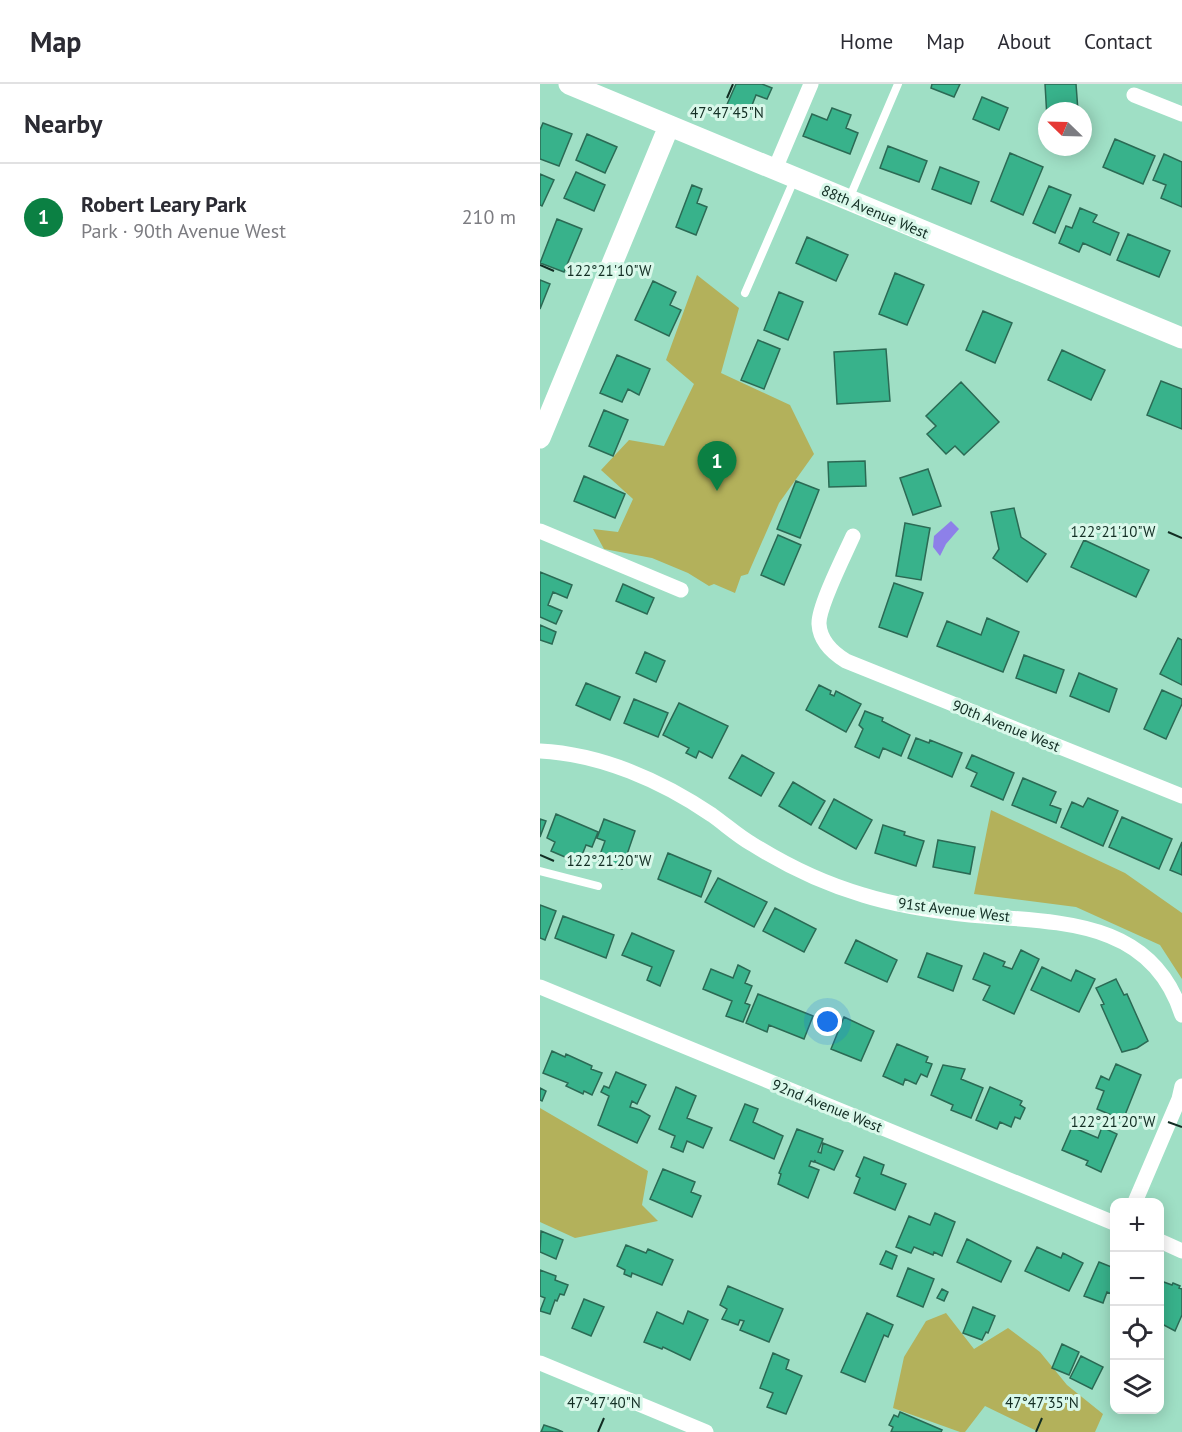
<!DOCTYPE html>
<meta charset="utf-8">
<style>
:root{--surface:#fff;--page:#f2f2f3;--text:#2b2b33;--muted:#7c7c81;--line:#e1e1e2;--accent:#0b8043}
body{margin:0;font-family:"PT Sans",sans-serif;background:var(--page);color:var(--text)}
.controls{position:absolute;right:18px;bottom:18px;display:grid;overflow:hidden;border-radius:12px;box-shadow:0 3px 15px #0003}
.controls button{width:54px;height:54px;display:grid;place-items:center;padding:0;border:0;border-bottom:2px solid var(--line);background:var(--surface);color:var(--text);font:30px sans-serif}
.compass{position:absolute;left:498px;top:18px;width:54px;height:54px;border-radius:50%;background:var(--surface);box-shadow:0 3px 15px #0003;rotate:293deg}
.you{position:absolute;left:288px;top:938px;width:21px;height:21px;margin:-15px;border:4px solid #fff;border-radius:50%;background:#1a73e8;box-shadow:0 0 0 9px #1a73e833}
.badge{display:grid;place-items:center;width:39px;height:39px;border-radius:50%;background:var(--accent);color:#fff;font-size:20px;font-weight:700}
.pin{position:absolute;translate:-50% -50px;filter:drop-shadow(0 2px 3px #0008)}
.pin::after{content:'';position:absolute;top:32px;width:21px;height:18px;background:inherit;clip-path:polygon(0 0,100% 0,50% 100%)}
.list{margin:0;padding:0;list-style:none}
h2{display:flex;justify-content:space-between;align-items:center;height:78px;margin:0;padding:0 24px;font-size:26px}
h2 small{font-size:20px;font-weight:400;color:var(--muted)}
.list li{display:grid;grid-template-columns:39px 1fr auto;gap:18px;align-items:center;box-sizing:border-box;height:108px;padding:0 24px;border-top:2px solid var(--line)}
.list b{display:block;font-size:22px;white-space:nowrap}
.list p{margin:0;font-size:20px;white-space:nowrap;color:var(--muted)}
.list em{font-size:20px;font-style:normal;color:var(--muted)}
.icon{flex:none;width:33px;height:33px;fill:none;stroke:currentColor;stroke-width:2;stroke-linecap:round;stroke-linejoin:round}
.map{position:relative;flex:none;width:642px;height:1348px;overflow:hidden}
header{display:flex;align-items:center;gap:36px;box-sizing:border-box;height:84px;padding:0 30px;background:var(--surface);border-bottom:2px solid var(--line)}
header strong{font-size:28px}
nav{display:flex;gap:33px;margin-inline-start:auto;font-size:21px}
main{display:flex}
aside{flex:1;background:var(--surface)}
.map>svg:first-child{display:block}
.green{fill:#b3b15b}
.water{fill:#8d80e9}
.building{fill:#38b28b;stroke:#2b6a54;stroke-width:1.5}
.lines{fill:none;stroke-linecap:round;stroke-linejoin:round}
.lane{stroke:#fff;stroke-width:8}
.street{stroke:#fff;stroke-width:15}
.secondary{stroke:#fff;stroke-width:21}
.ticks{fill:none;stroke:#122d23;stroke-width:2}
.labels{text-anchor:middle;stroke-width:6;stroke-linejoin:round;paint-order:stroke}
.street-label{font-size:15px;fill:#122d23;stroke:#d9f8ea}
.ticks-label{font-size:15px;text-anchor:middle;fill:#122d23;stroke:#d9f8ea;stroke-width:6;stroke-linejoin:round;paint-order:stroke}
</style>
<header>
<strong>Map</strong>
<nav><a>Home</a><a>Map</a><a>About</a><a>Contact</a></nav>
</header>
<main>
<aside>
<h2>Nearby<small></small></h2>
<ul class="list">
<li><span class="badge">1</span><div><b>Robert Leary Park</b><p>Park · 90th Avenue West</p></div><em>210 m</em></li>
</ul>
</aside>
<div class="map">
<svg width="642" height="1348" viewBox="0 0 642 1348">
<rect width="100%" height="100%" fill="#9fdfc5"/>
<!-- green -->
<path class="green" d="M157,191L199,224L181,289L250,321L274,370L239,419L208,490L201,492L195,509L174,500L169,502L148,489L112,474L64,465L53,445L78,448L93,415L61,386L89,356L124,362L154,300L126,276Z
M451,726L585,789L642,829V895L620,861L536,823L434,810Z
M0,1024L108,1087L102,1121L118,1137L35,1154L0,1138Z
M406,1229L434,1265L468,1244L500,1268L527,1301L563,1330L555,1348H499L445,1322L425,1348H420L353,1324L364,1273L386,1237Z"/>
<!-- water -->
<path class="water" d="M411,437L419,445L406,460L400,472L393,463L394,452Z"/>
<!-- building -->
<path class="building" d="M196,0H222L232,4L227,15L216,11L207,34L185,25Z
M392,0H420L414,13L391,4Z
M505,0H536L538,27H507V34Z
M442,13L468,24L459,46L433,35Z
M292,24L311,31L306,44L318,49L310,70L263,52L272,30L287,36Z
M3,39L32,50L19,82L0,75V46Z
M47,50L77,63L65,89L36,76Z
M575,55L615,72L603,100L563,83Z
M348,62L387,77L379,98L340,84Z
M470,69L503,83L483,131L451,117Z
M624,70L642,78V123L621,114L626,101L613,96Z
M400,83L439,98L431,120L392,105Z
M36,88L65,101L54,127L24,114Z
M0,90L14,96L2,122L0,121Z
M152,101L162,105L157,119L167,123L156,151L136,143Z
M509,102L531,111L515,149L493,139Z
M540,124L557,131L553,138L579,149L570,171L543,159L539,168L519,159L526,142L532,144Z
M17,135L42,145L24,188L0,179Z
M588,150L630,167L619,193L577,176Z
M267,153L308,171L296,197L256,179Z
M355,189L384,201L367,241L339,230Z
M0,196L10,200L0,225Z
M113,197L136,208L130,221L141,226L129,252L95,236Z
M239,208L263,218L248,256L224,246Z
M443,227L472,239L455,279L426,266Z
M218,256L240,265L224,305L201,296Z
M346,265L350,317L297,320L294,268Z
M522,266L565,286L551,316L508,296Z
M77,271L110,285L99,311L88,305L82,318L60,309Z
M621,297L642,305V345L607,331Z
M421,298L459,338L424,371L415,362L406,370L387,350L396,342L386,332Z
M64,326L88,336L73,372L49,362Z
M325,377L326,402L289,403L288,378Z
M388,385L401,422L373,431L360,394Z
M44,392L85,410L75,434L34,417Z
M256,397L279,406L260,454L237,445Z
M474,424L481,453L506,470L487,498L453,474L459,465L451,428Z
M365,439L390,444L381,496L356,492Z
M238,451L261,461L244,501L221,491Z
M544,456L609,486L596,513L531,483Z
M0,488L32,501L27,514L13,508L8,521L22,527L16,540L0,533Z
M354,499L383,509L367,553L339,543Z
M83,500L114,514L107,530L76,517Z
M447,534L479,548L463,588L397,562L407,537L441,551Z
M0,541L16,548L12,560L0,556Z
M638,554L642,556V601L620,590Z
M105,568L125,577L116,598L96,589Z
M484,571L524,586L516,609L476,594Z
M539,589L577,605L569,628L530,612Z
M46,599L80,613L70,636L36,621Z
M279,601L291,607L290,610L294,612L296,607L321,620L306,648L266,626Z
M622,606L642,615V620L626,655L604,645Z
M94,615L128,629L118,653L84,639Z
M139,619L188,642L172,674L159,667L156,674L146,669L149,664L123,651Z
M325,627L343,634L342,637L370,651L361,672L343,664L339,674L315,663L323,645L319,641Z
M376,654L389,659L390,656L422,669L412,693L368,674Z
M202,671L234,689L221,712L189,694Z
M432,671L474,689L463,716L431,702L437,689L426,684Z
M483,694L516,708L510,721L521,725L516,739L472,721Z
M253,698L285,717L271,741L239,722Z
M548,714L578,727L563,762L521,743L532,718L543,723Z
M294,715L332,736L316,765L279,744Z
M16,730L58,748L52,763L46,761L39,779L11,767L15,758L7,754Z
M582,733L632,755L619,785L569,763Z
M0,735L6,737L0,753Z
M64,735L95,747L82,785L58,776L65,757L57,754Z
M343,741L365,748L364,751L384,757L376,782L335,769Z
M398,756L435,763L430,790L393,783Z
M642,758V791L630,786Z
M128,769L171,787L161,813L118,795Z
M178,794L227,818L214,843L165,818Z
M0,821L16,827L5,856L0,854Z
M235,824L276,845L264,868L223,847Z
M23,832L74,851L66,874L15,854Z
M92,849L134,867L120,902L107,896L112,883L82,871Z
M316,856L357,876L347,898L305,879Z
M481,866L499,875L474,930L443,916L450,902L433,895L444,869L465,878L463,882L472,885Z
M387,869L422,882L413,907L378,893Z
M198,881L210,887L205,899L212,902L205,919L210,921L203,938L186,932L192,917L163,905L171,885L193,894Z
M502,883L531,897L536,886L555,895L539,928L491,906Z
M576,895L584,911L587,910L608,957L597,964L582,968L561,921L564,920L556,904Z
M218,910L273,932L264,955L229,941L227,948L206,939Z
M304,933L334,947L321,977L291,965Z
M357,960L388,973L386,978L392,980L387,993L381,990L376,1000L365,995L363,1001L343,992Z
M12,967L25,973L26,970L52,982L51,985L62,989L52,1011L44,1007L43,1010L26,1002L28,999L3,989Z
M576,980L601,991L583,1036L557,1025L564,1007L556,1004L561,992L569,996Z
M403,981L425,985L421,995L443,1004L431,1034L411,1026L413,1021L391,1011Z
M76,988L106,1001L97,1020L92,1017L90,1023L100,1026L110,1032L97,1059L58,1041L69,1012L61,1008L64,1002L69,1004Z
M136,1003L156,1012L147,1034L172,1044L163,1064L147,1057L143,1068L131,1063L135,1052L119,1045Z
M450,1003L482,1017L480,1021L485,1024L480,1035L475,1033L471,1043L460,1038L457,1045L436,1036Z
M0,1004L6,1007L2,1017L0,1016Z
M205,1020L218,1025L213,1038L243,1052L234,1075L190,1056Z
M532,1043L558,1054L562,1043L577,1050L561,1088L546,1081L548,1077L522,1066Z
M257,1045L283,1055L278,1068L281,1069L283,1059L303,1067L294,1086L275,1078V1076L274,1078L271,1077L269,1082L279,1086L268,1114L238,1100L241,1090L239,1089Z
M324,1073L344,1081L341,1090L366,1100L355,1126L314,1109L320,1094L316,1092Z
M123,1085L155,1098L151,1108L161,1112L152,1133L110,1115Z
M395,1129L415,1138L402,1172L394,1168L393,1171L374,1163L371,1169L356,1163L369,1132L390,1141Z
M1,1147L23,1156L16,1175L0,1168Z
M427,1155L471,1177L461,1198L417,1178Z
M86,1161L106,1169L108,1165L133,1176L122,1201L92,1189L91,1193L84,1190L85,1186L77,1182Z
M497,1163L521,1174L523,1169L543,1179L529,1207L485,1187Z
M346,1167L357,1172L352,1185L340,1180Z
M559,1178L574,1184V1211L567,1208L563,1219L544,1212Z
M368,1184L394,1195L383,1223L357,1212Z
M0,1186L16,1192L15,1196L28,1201L24,1211L20,1210L17,1217L15,1216L10,1230L0,1227L5,1214L0,1212Z
M621,1197L632,1201L633,1199L640,1202L639,1204L642,1205V1231L635,1247L620,1239V1201Z
M188,1202L243,1225L229,1258L200,1246L204,1237L200,1236L198,1241L182,1235L187,1225L180,1221Z
M402,1205L408,1208L404,1217L397,1214Z
M44,1215L64,1223L51,1252L32,1244Z
M433,1223L455,1232L448,1249L446,1248L442,1256L423,1249Z
M148,1227L168,1236L150,1276L123,1263L122,1265L104,1258L117,1228L143,1240Z
M327,1229L353,1241L348,1253L344,1251L325,1298L301,1288Z
M522,1260L539,1268L529,1291L512,1284Z
M233,1269L249,1276L246,1285L262,1292L246,1330L227,1323L233,1309L220,1304Z
M541,1272L563,1283L552,1305L530,1294Z
M360,1328L402,1346L401,1348H351L353,1343L349,1341L354,1331L358,1333Z
M4,1341L16,1345L23,1348H1Z"/>
<g class="lines">
<!-- lane -->
<path class="lane" d="M309,115L358,0
M205,209L254,96
M0,787L58,802"/>
<!-- street -->
<path class="street" d="M594,11L642,30
M235,85L271,0
M0,447L141,506
M313,452C305,470 278,523 279,540C280,557 293,569 306,577L642,712
M0,667C61,670 122,697 172,731C186,741 198,752 212,760C247,782 285,800 323,811C358,822 394,827 430,831C515,839 611,833 642,931
M0,903L574,1139
M595,1118L639,1015L642,1002
M620,1157L642,1167
M0,1279L166,1348"/>
<!-- secondary -->
<path class="secondary" d="M29,0L642,254
M0,354L129,42"/>
</g>
<!-- ticks -->
<path class="ticks" d="M187,14L193,0M0,181L14,187M628,448L642,454M0,771L14,777M628,1038L642,1043M58,1348L64,1334M496,1348L502,1334"/>
<g class="labels">
<!-- street labels -->
<g class="street-label">
<text transform="translate(335 128) rotate(23)" y="5">88th Avenue West</text>
<text transform="translate(466 642) rotate(22)" y="5">90th Avenue West</text>
<text transform="translate(414 826) rotate(7)" y="5">91st Avenue West</text>
<text transform="translate(287 1022) rotate(22)" y="5">92nd Avenue West</text>
</g>
</g>
<g class="ticks-label">
<text x="187" y="34">47°47'45"N</text>
<text x="69" y="192">122°21'10"W</text>
<text x="573" y="453">122°21'10"W</text>
<text x="69" y="782">122°21'20"W</text>
<text x="573" y="1043">122°21'20"W</text>
<text x="64" y="1324">47°47'40"N</text>
<text x="502" y="1324">47°47'35"N</text>
</g>
</svg>
<div class="controls">
<button>+</button>
<button>−</button>
<button><svg class="icon" aria-label="locate" viewBox="0 0 24 24"><circle cx="12" cy="12" r="6"/><path d="M12 2v4M12 18v4M2 12h4M18 12h4"/></svg></button>
<button><svg class="icon" aria-label="layers" viewBox="0 0 24 24"><path d="M12 4l9 5-9 5-9-5zM3 14l9 5 9-5"/></svg></button>
</div>
<svg class="compass" viewBox="-18 -18 36 36"><path d="M0-13l5 13h-10z" fill="#e53935"/><path d="M0 13l5-13h-10z" fill="#7c7c81"/></svg>
<div class="you"></div>
<div class="pin badge" style="left:177px;top:407px">1</div>
</div>
</main>
